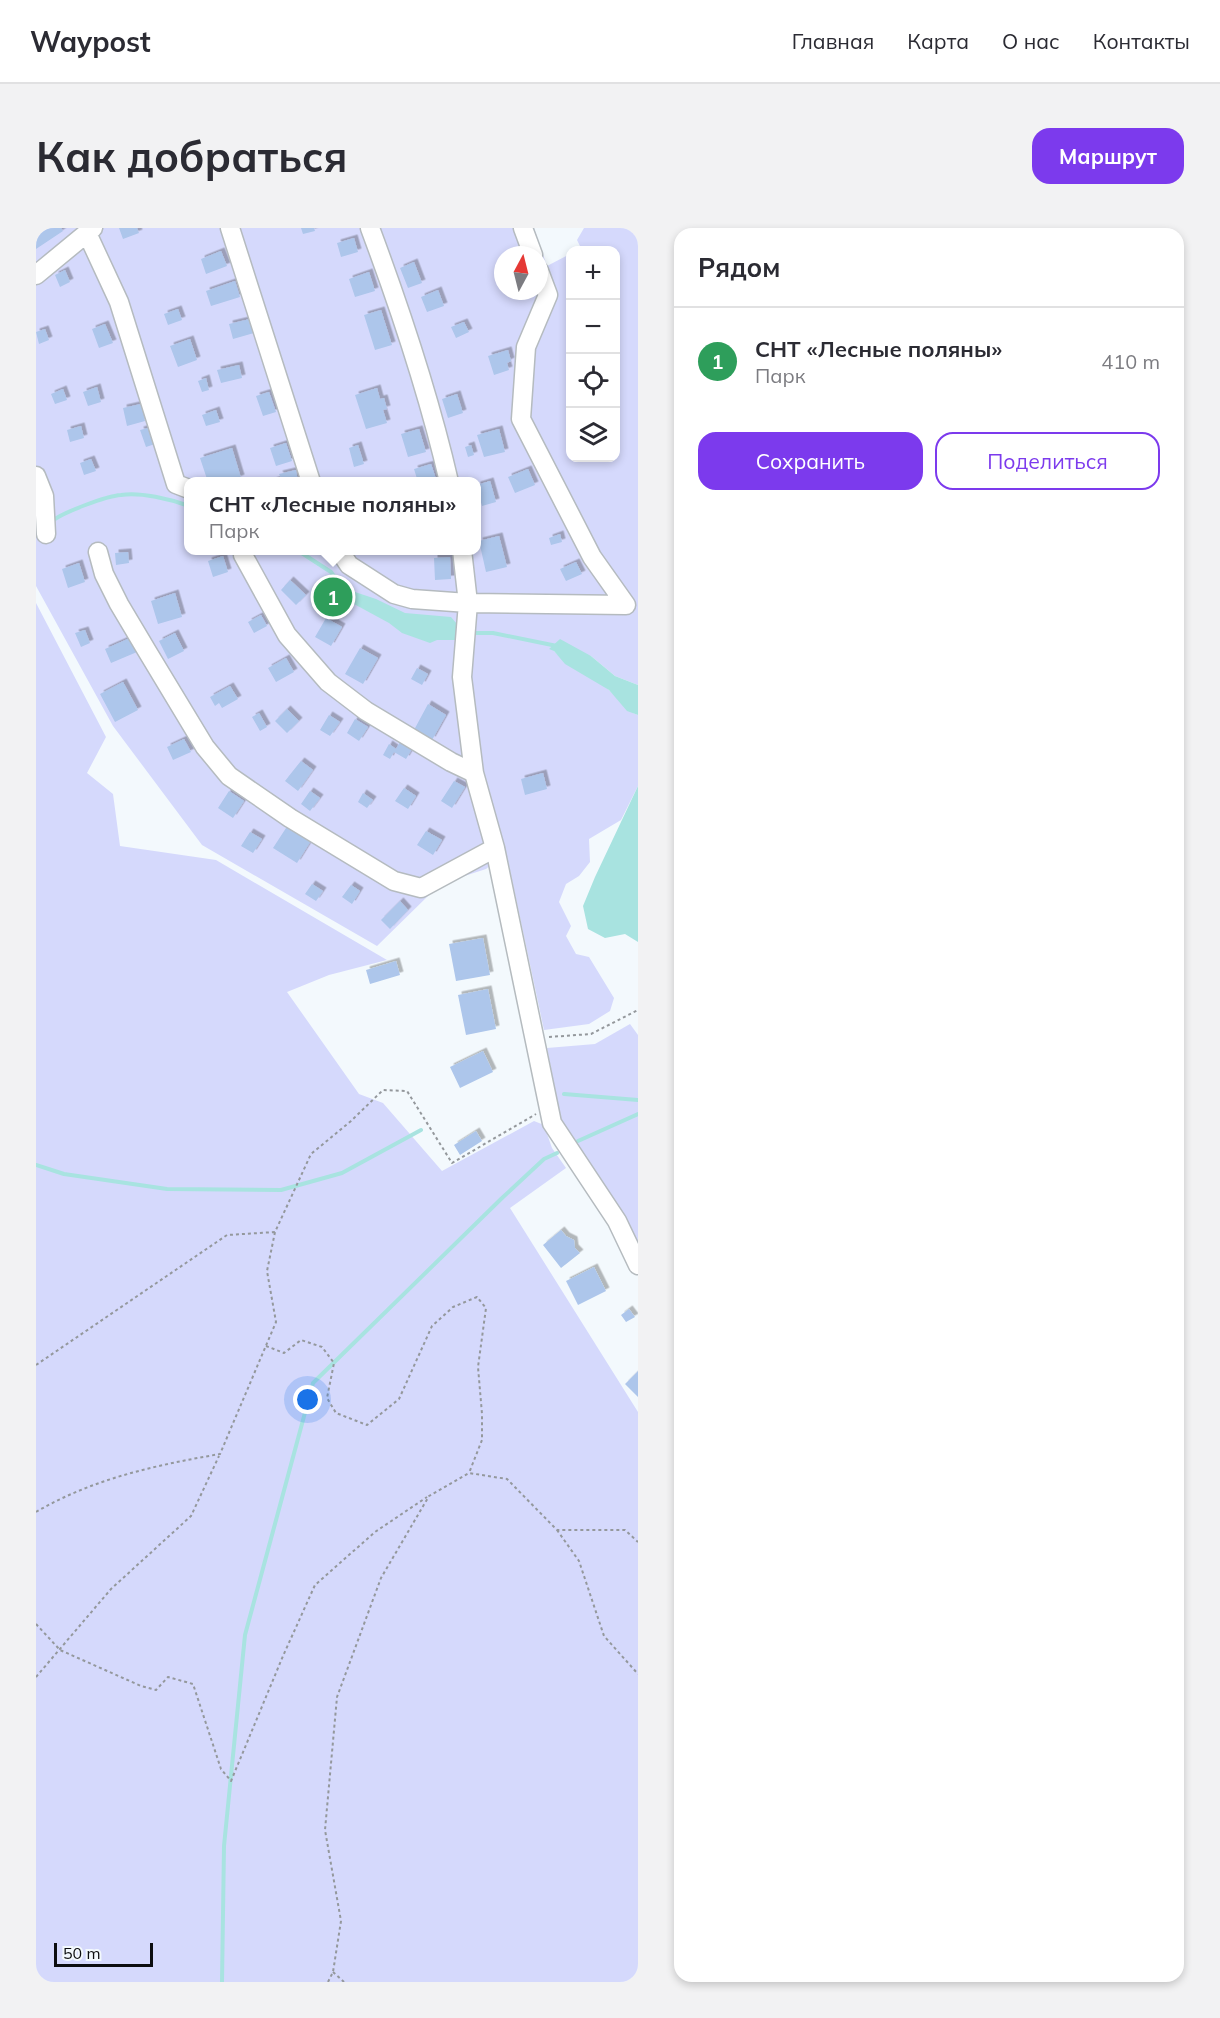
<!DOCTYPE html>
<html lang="ru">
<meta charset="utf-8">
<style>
:root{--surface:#fff;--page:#f2f2f3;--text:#2b2b33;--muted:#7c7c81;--line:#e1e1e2;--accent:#7c3aed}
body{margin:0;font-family:Mulish,sans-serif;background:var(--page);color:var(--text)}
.controls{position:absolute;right:18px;top:18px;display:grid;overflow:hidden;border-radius:12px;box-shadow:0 3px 9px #0003}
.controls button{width:54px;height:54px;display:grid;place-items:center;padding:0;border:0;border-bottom:2px solid var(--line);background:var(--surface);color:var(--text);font:30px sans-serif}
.compass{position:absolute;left:458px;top:18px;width:54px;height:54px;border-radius:50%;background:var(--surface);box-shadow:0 3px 9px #0003;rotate:7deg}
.scale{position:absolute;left:18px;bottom:15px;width:99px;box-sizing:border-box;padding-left:6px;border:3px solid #0c0e10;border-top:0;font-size:16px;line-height:21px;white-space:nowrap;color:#0c0e10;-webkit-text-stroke:4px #f3f9fd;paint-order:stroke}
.you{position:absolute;left:272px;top:1172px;width:21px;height:21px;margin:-15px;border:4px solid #fff;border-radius:50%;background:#1a73e8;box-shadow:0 0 0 9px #1a73e833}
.badge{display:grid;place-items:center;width:39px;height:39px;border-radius:50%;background:var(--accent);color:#fff;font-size:20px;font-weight:700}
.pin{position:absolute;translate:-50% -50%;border:3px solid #fff;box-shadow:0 2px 6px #0006}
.popup{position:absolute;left:148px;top:249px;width:297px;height:78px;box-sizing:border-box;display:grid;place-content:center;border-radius:12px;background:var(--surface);filter:drop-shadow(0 2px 4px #0005);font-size:20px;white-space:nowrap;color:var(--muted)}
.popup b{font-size:22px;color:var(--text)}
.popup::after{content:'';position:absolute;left:50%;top:100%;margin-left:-12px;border:12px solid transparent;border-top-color:var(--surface)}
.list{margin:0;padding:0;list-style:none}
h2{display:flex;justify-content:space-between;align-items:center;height:78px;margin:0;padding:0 24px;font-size:26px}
h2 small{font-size:20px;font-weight:400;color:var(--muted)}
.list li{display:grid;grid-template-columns:39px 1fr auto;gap:18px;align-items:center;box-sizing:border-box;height:108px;padding:0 24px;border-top:2px solid var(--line)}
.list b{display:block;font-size:22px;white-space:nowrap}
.list p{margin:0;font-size:20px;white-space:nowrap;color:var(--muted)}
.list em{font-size:20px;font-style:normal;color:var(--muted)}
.actions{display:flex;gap:12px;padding:18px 24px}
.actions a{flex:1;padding:14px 0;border:2px solid var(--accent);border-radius:18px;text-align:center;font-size:21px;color:var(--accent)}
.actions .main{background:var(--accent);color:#fff}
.icon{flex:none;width:33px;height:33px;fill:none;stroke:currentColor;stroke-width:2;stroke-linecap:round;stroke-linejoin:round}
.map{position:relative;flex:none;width:602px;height:1754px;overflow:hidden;border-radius:18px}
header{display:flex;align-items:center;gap:36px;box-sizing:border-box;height:84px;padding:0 30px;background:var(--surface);border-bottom:2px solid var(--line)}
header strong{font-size:28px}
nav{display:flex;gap:33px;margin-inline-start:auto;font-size:21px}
.intro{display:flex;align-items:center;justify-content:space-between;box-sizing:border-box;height:144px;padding:0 36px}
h1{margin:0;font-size:42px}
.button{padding:15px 27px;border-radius:18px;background:var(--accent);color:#fff;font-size:21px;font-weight:700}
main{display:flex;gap:36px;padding:0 36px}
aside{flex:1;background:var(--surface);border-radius:18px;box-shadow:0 3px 9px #0003}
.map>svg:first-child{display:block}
.green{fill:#d5d9fc;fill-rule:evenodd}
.water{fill:#a8e3e0}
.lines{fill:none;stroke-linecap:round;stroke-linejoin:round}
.stream{stroke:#a8e3e0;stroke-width:4}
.building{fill:#adc6eb;filter:url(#shadow)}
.minor-casing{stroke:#b5bbbf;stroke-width:21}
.path{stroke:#94989c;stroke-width:2;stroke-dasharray:3 3;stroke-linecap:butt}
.minor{stroke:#fff;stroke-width:18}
</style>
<header>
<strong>Waypost</strong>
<nav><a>Главная</a><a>Карта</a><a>О нас</a><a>Контакты</a></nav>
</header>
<div class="intro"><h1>Как добраться</h1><a class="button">Маршрут</a></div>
<main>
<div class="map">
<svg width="602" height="1754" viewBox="0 0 602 1754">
<defs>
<filter id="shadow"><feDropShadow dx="3.5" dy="-3.5" stdDeviation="0" flood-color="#0004"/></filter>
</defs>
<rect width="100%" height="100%" fill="#f3f9fd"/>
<!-- green -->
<path class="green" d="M0,0H498L511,38L534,26V230H580V22H546L541,12L548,0H602V457L579,448L555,428L518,423C534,441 556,447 573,462C584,472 588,482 602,487V558L585,592L553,611L554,634L543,648L530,656L523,674L535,698L530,708L540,726L553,729L578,770L574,783L553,796L508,802L470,624L450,641L410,654L394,666L341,718L166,617L77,498L0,358ZM467,27H503V63H467ZM153,254H441V322H153Z
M0,375L70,509L51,545L77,566L84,618L180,632L351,732L293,747L251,764L323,866L347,875L406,943L498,893L508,897L516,920L530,940L474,980L602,1184V1754H0Z
M594,796L602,807V1014L589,988L525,892L511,820L559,816Z"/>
<!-- water -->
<path class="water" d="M319,364L340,371L369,385L415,389L421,396L419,412H401L394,415L366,405L353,395L318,376L312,368Z
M524,411L555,428L579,448L602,457V487L591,483L573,462L529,436L518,423L513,421Z
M602,558V714L589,706L569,710L552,701L547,678L559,649Z"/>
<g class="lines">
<!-- stream -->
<path class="stream" d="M16,293C28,284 70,268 85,267C105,264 134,271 153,278
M261,322L295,344L312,368L316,370
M436,405H457L521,418
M528,866L602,872
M542,913L602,886
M0,937L28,946L131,961L245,962L306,945L385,902
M186,1754L188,1618L209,1407L277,1155L465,971L508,931L521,925"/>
</g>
<!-- building -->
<path class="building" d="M0,0H25L27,3L0,21Z
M83,0H101L103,5L87,11Z
M265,0H278L279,3L267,6Z
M318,10L322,24L305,29L301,15Z
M185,23L191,38L170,46L165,31Z
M378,34L386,55L372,60L364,40Z
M29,42L34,54L24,59L19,47Z
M333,44L339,63L319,69L313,51Z
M199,53L204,69L175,78L170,63Z
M402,62L408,78L391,84L385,69Z
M142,81L146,92L132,97L128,86Z
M345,82L356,117L339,122L328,87Z
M214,91L218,105L197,111L193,96Z
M428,94L433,104L420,110L415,99Z
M69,96L77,115L63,120L56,101Z
M9,101L13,112L3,116L0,104Z
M154,111L161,132L142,139L134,118Z
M472,122L475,133L471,135L473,142L458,147L452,128Z
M203,137L206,150L185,155L181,142Z
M170,150L173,162L166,164L162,153Z
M61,159L65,174L52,178L47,164Z
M341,160L344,171L348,170L351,181L347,182L351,195L330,201L319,167Z
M27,161L31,172L19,176L15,166Z
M233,164L240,184L227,188L220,168Z
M421,166L427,185L412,190L406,171Z
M105,176L109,193L91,198L87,180Z
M180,182L184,194L170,198L166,187Z
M45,198L48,210L34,214L31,202Z
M116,199L122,215L110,219L104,202Z
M383,201L390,224L372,229L365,206Z
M463,201L469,224L448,229L441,207Z
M250,215L256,233L240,238L234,220Z
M322,217L328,236L318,239L313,220Z
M435,217L438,227L432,229L429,219Z
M196,220L205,250L195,254H172L164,230Z
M55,231L60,243L48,247L44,235Z
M395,236L401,254H382L378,241Z
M492,241L499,257L479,265L472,249Z
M260,242L262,254H234L245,250L243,246Z
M454,253L460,274L446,278L443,267L441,268V257Z
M524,306L526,314L515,317L513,310Z
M463,308L471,339L450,344L443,313Z
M92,324L93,335L80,337L79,325Z
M187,328L192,344L177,349L172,333Z
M414,329L415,351L399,352L398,330Z
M540,334L546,346L530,353L524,341Z
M43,335L49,354L32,360L26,341Z
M254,352L270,367L260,377L245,362Z
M139,365L146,389L122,396L115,373Z
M225,387L231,398L218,405L212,394Z
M290,390L306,399L295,418L279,409Z
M49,402L54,415L45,419L39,405Z
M139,405L148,423L132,431L123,413Z
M94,410L101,424L75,435L69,421Z
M324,420L342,430L327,456L309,446Z
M250,430L258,444L240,454L232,440Z
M381,440L392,446L386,457L375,451Z
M87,454L102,482L79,494L64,466Z
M194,458L202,471L186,480L183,475L179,478L174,469Z
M392,476L410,487L396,512L378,502Z
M251,481L263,493L251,505L239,493Z
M223,485L231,499L224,503L216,489Z
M293,487L304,494L294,508L284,502Z
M319,491L332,499L323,513L311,505Z
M148,511L155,524L137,532L131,519Z
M364,514L376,521L370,531L358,524L354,531L347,527L353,516L360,521Z
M265,533L277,542L262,563L249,553Z
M507,545L511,561L489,567L485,551Z
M418,553L429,559L416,580L405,573Z
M368,560L380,568L372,581L359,573Z
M193,563L208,573L197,590L182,580Z
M274,563L284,570L274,583L265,576Z
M327,565L337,572L331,580L322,574Z
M252,597L276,611L261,635L237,620Z
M390,603L406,612L397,627L381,617Z
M214,604L226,611L217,625L205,618Z
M276,656L287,663L280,673L269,666Z
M315,657L324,663L316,676L306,669Z
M364,673L372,682L354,701L345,692Z
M447,710L454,747L420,753L413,716Z
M360,733L364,747L334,756L330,742Z
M452,761L460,801L430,807L422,767Z
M447,823L457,844L424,860L414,839Z
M440,903L446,913L424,927L418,917Z
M525,1002L530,1008L538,1012L539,1020L544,1025L525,1040L507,1017Z
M558,1039L570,1063L542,1077L530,1053Z
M593,1081L599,1089L590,1094L585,1087Z
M602,1143V1169L589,1156Z"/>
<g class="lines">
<!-- minor casing -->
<g class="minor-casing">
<path id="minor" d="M194,0L275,254
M334,0C365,83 393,167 413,254
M487,0L497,27
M51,5L83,74L140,256L153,261
M0,47L57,0
M0,248L8,268L10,306
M303,322L313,337L358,366L376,371L432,375L590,377L556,329L485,191L490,119L512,67L503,43
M426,322L432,375L426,449L438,545L459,620L516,895L581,993L602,1037
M62,324L68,346L83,376L111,423L169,519L193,548L254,590L358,653L385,660L459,620
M207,327L251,407L292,454L330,483L415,534L438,545"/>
</g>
<!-- path -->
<path class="path" d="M513,809L555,806L602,782
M230,1118L248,1125L265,1112L286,1119L298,1135L291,1170L300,1185L331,1197L363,1171L396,1098L417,1079L441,1069L450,1080L442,1139L446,1186V1212L433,1245
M0,1137L191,1007L239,1004
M0,1284C56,1251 120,1237 184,1226L240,1094L231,1043L239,1004L275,926L315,893L347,862L371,863L416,935L500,886
M521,1302L543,1333L568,1408L602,1446
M0,1396L24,1422L105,1458L120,1462L132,1449L157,1456L185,1541L195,1553L247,1428L279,1357L339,1304L391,1269
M0,1449L75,1361L155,1288L183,1228
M297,1744L308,1754
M292,1754L297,1744L305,1693L289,1602L301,1469L345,1350L393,1268L433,1245L471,1251L521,1302H589L602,1314"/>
<!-- minor -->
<use href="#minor" class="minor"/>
</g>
</svg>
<div class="controls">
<button>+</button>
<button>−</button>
<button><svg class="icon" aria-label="locate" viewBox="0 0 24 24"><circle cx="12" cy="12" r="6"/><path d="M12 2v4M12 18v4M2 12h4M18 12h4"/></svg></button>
<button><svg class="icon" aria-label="layers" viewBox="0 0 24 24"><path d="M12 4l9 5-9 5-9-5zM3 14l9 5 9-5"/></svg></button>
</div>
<svg class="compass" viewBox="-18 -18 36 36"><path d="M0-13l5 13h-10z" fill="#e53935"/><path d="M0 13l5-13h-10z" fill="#7c7c81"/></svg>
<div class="scale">50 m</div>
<div class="you"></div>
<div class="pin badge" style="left:297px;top:369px;background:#2e9e5b">1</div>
<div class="popup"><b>СНТ «Лесные поляны»</b>Парк</div>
</div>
<aside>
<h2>Рядом<small></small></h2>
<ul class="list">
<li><span class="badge" style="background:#2e9e5b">1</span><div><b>СНТ «Лесные поляны»</b><p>Парк</p></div><em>410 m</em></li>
</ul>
<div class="actions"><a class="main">Сохранить</a><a>Поделиться</a></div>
</aside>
</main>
